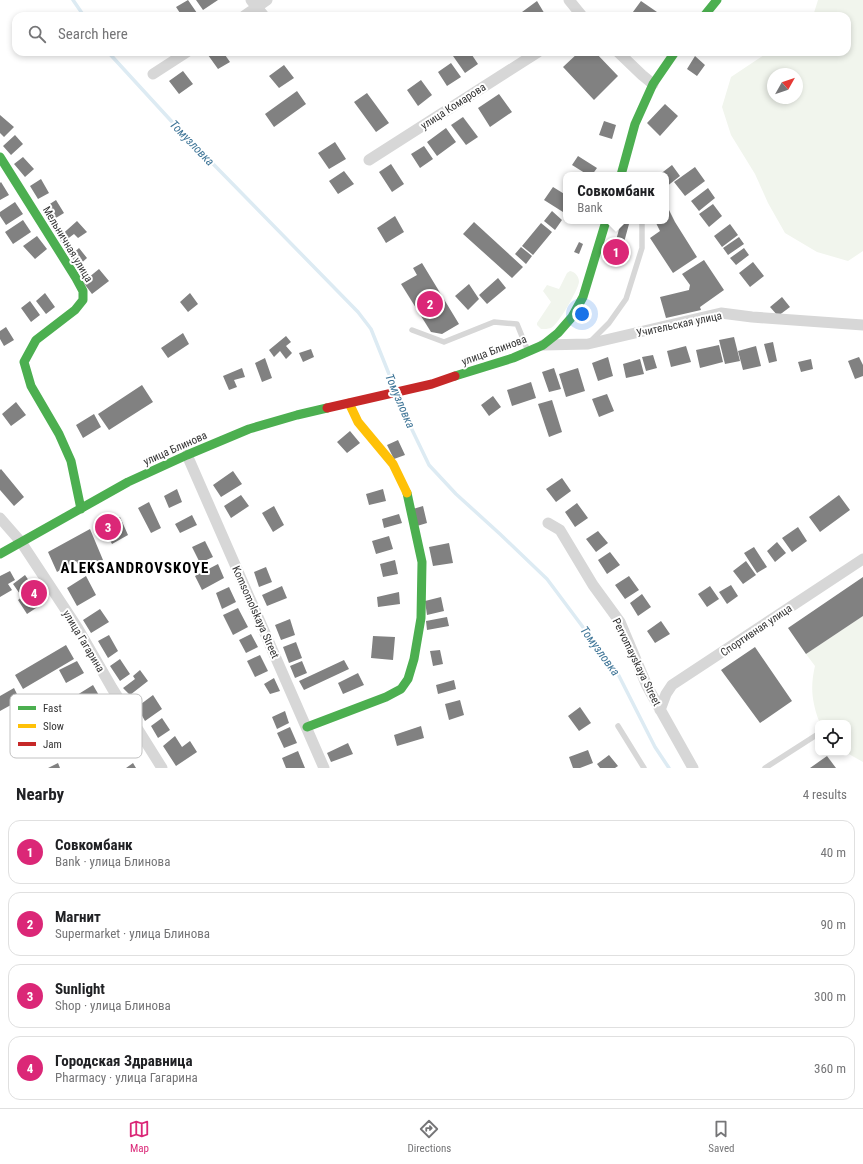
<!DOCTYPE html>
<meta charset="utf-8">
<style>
:root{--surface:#fff;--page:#f6f6f6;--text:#202124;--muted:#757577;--line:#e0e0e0;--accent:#db2777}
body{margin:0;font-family:"Roboto Condensed",sans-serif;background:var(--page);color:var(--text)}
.controls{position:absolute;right:12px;bottom:12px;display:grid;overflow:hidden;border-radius:8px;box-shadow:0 2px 6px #0003}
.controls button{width:36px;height:36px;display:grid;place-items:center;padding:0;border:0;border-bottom:1px solid var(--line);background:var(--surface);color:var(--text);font:20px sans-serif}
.compass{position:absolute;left:767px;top:68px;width:36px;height:36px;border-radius:50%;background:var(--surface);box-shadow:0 2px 6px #0003;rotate:50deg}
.you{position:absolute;left:582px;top:314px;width:14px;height:14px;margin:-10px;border:3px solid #fff;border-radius:50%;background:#1a73e8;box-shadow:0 0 0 6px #1a73e833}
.badge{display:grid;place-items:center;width:26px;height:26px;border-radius:50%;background:var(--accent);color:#fff;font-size:13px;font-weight:700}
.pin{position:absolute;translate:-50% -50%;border:2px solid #fff;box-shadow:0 1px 4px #0006}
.popup{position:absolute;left:563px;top:172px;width:106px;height:52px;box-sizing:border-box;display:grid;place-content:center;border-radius:8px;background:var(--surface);filter:drop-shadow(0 1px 3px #0005);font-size:13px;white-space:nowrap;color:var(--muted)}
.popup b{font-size:15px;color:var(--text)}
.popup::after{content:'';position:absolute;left:50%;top:100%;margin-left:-8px;border:8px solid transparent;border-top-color:var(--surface)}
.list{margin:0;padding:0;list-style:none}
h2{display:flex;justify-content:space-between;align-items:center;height:52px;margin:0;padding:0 16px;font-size:17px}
h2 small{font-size:13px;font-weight:400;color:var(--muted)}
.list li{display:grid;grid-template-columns:26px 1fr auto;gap:12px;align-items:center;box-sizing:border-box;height:64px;margin:0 8px 8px;padding:0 8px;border:1px solid var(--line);border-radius:12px}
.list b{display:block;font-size:15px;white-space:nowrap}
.list p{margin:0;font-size:13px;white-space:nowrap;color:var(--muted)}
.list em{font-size:13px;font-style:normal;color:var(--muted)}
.icon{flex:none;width:22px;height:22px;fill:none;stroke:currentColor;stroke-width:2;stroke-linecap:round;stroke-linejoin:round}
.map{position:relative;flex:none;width:863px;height:768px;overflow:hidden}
.search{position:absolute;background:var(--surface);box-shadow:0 2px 6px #0003;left:12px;right:12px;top:12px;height:44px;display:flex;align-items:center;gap:10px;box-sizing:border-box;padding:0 14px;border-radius:12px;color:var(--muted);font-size:15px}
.sheet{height:340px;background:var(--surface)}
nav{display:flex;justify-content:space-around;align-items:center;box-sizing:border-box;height:56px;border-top:1px solid var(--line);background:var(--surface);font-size:11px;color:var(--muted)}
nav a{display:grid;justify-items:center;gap:2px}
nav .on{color:var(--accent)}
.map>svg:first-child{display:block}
.green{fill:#f1f5ed;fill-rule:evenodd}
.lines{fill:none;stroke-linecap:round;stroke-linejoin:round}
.stream{stroke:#ddebf3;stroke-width:3.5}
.building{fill:#818181}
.lane{stroke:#d7d7d7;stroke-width:5.5}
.street{stroke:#d7d7d7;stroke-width:11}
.fast{stroke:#4caf50;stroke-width:9}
.slow{stroke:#ffc107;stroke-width:9}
.jam{stroke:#c62828;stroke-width:9}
.labels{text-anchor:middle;stroke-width:4;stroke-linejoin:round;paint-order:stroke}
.street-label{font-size:11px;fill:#333;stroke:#fff}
.water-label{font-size:12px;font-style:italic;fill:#3f7597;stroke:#fff}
.district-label{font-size:15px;font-weight:bold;letter-spacing:1px;fill:#000;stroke:#fff}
.key{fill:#fff;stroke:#c2c2c2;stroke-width:1}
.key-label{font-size:11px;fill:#333}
</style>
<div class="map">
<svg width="863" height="768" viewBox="0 0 863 768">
<rect width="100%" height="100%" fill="#fff"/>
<!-- green -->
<path class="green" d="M818,0H863V251L848,261L817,252L785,233L768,203L755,174L731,135L722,107L731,77L764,55L771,52H847V16H813ZM773,74H797V98H773Z
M570,271C575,272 579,276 579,282C578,290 558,325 551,328C548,329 544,329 541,329L537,325V323L551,302L543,291L547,285L559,289L567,273Z
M863,616V762L847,753H848V723H820L819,721C812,702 810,687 815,666L806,654Z"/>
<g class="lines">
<!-- stream -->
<path class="stream" d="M73,0L84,16
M108,52L174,124L358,312L371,329L395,389
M398,396L403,411L429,465L456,494L500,534L547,579L618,674L655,747L669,768"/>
</g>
<!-- building -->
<path class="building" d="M188,0L197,13L193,16H182L176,7Z
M196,0H218L203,10Z
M537,1L546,16H525L522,12Z
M641,1L657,12L654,16H630Z
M212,52H223L230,62L218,69L208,55Z
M458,52H470L478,64L465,73L453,56Z
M579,52H595L618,76L594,100L563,67Z
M695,56L705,65L697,76L687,69Z
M451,63L461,77L447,86L438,72Z
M284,65L294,78L279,88L269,76Z
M183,71L193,84L179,94L169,81Z
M421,80L432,95L418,106L407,90Z
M297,91L306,104L274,127L265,114Z
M367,93L389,123L376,132L354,102Z
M499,94L512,112L490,127L478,108Z
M665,104L678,116L660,136L647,123Z
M0,115L14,127L4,137L0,133Z
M463,117L478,137L466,145L451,125Z
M604,121L616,125L612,139L599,135Z
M446,128L456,142L437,156L427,142Z
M15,135L23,144L11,155L3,146Z
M335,142L346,159L329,169L318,153Z
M424,146L433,159L420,168L411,154Z
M578,156L597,168L592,175H588L572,165Z
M23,157L34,169L25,177L14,164Z
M391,164L404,184L392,192L379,172Z
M672,165L680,176L666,187V175H659Z
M695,167L705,181L685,196L674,182Z
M344,171L354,184L338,194L329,181Z
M41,179L49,193L38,199L30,186Z
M1,182L9,195L0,200V183Z
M553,187L566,195V208L563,212L544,200Z
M708,188L715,198L699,211L691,201Z
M56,200L64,213L51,221L42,209Z
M15,202L23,214L6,225L0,216V212Z
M666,204L675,222L697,257L673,273L650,238L660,231L655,221H666Z
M713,204L722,216L709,227L699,214Z
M552,211L562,220L555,230L544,221Z
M395,216L404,232L386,243L377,228Z
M23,220L31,232L13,244L5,232Z
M77,221L87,232L78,238L74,234L62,243L58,238Z
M474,222L523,267L512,278L463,234Z
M621,222L629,224L620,257L612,255Z
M541,223L552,232L533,255L522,246Z
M730,224L738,235L722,247L714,236Z
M37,236L47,249L35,259L23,246Z
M739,237L744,244L728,255L723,248Z
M579,242L583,244L579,254L574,252Z
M521,247L532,256L526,264L515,254Z
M79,248L87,258L78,266L70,256Z
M744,248L749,255L736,265L730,258Z
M704,260L724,290L700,307L701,310L666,318L660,297L689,290L690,285L682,274Z
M753,262L764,276L750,287L739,273Z
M422,263L459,324L442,334L431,332L401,284L417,275L413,268Z
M99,269L109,281L92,294L83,282Z
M498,278L506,288L487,304L479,295Z
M469,284L479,299L468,310L455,296Z
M45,293L55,307L46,314L36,301Z
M190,293L198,304L188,312L180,302Z
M782,297L790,307L778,316L770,307Z
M30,301L40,315L31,322L21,308Z
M6,327L14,340L4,346L0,339V331Z
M183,333L189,344L168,358L161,348Z
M286,336L291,342L286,346L292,353L286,359L280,351L274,357L269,350Z
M734,337L740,361L725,364L719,340Z
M773,342L777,361L769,363L764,344Z
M719,345L723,362L700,368L696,350Z
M686,346L691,362L671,367L667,351Z
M756,346L761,366L743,370L738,351Z
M311,349L314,357L303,362L299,353Z
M653,355L657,368L646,371L642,357Z
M608,357L613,376L598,381L592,363Z
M859,357L863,365V376L855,379L848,361Z
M265,358L272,378L262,382L255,363Z
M640,359L644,374L626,378L623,364Z
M811,359L813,369L801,372L798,362Z
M242,368L245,377L234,380L237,387L229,390L223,376Z
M554,368L561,389L549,392L542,372Z
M578,368L585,391L566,397L559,374Z
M531,382L536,398L512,406L507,390Z
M142,385L153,402L109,430L98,414Z
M607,394L614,411L599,417L592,399Z
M493,396L501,407L489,416L481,405Z
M552,400L562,432L549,437L538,404Z
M16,402L26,415L11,426L2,414Z
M94,414L101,427L83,438L76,425Z
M350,431L360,443L347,453L337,442Z
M398,440L405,455L394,459L387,445Z
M1,469L24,497L14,506L0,490V470Z
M233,471L242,484L221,497L213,485Z
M562,478L571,491L556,502L546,489Z
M177,489L182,502L169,508L164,496Z
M383,489L386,501L369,505L366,494Z
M241,495L249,506L231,518L224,506Z
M839,495L850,510L820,532L809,517Z
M149,502L161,528L151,533L138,508Z
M577,503L588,518L575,527L565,512Z
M274,506L284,525L273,532L262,513Z
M423,506L427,523L417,526L413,509Z
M399,514L402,523L384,528L382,519Z
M192,515L197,525L180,533L175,524Z
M120,517L128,535L112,544L102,525Z
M798,527L807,541L792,552L782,538Z
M90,529L103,560L82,570L76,561L57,572L48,552Z
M598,531L608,543L596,552L586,539Z
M389,536L393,549L376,554L372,541Z
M205,541L213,557L200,563L192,547Z
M777,542L786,553L775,562L767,551Z
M449,543L453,563L433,566L429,547Z
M754,547L767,567L757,573L744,553Z
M610,552L620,565L607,574L598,560Z
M395,560L398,574L383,577L380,564Z
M746,561L756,575L743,584L733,571Z
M218,564L224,578L202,590L195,576Z
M266,567L272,582L259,587L254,572Z
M10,571L15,580L8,584L12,590L0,597V576Z
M25,575L34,588L23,596L36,588L45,602L27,614L18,600L22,597L13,584Z
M86,576L96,595L77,606L67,588Z
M629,576L639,590L625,599L615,585Z
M863,577V616L806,654L788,628Z
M731,585L738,596L727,604L719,592Z
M282,586L287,598L267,606L262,595Z
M710,586L719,599L707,607L698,594Z
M229,587L236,602L222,609L216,593Z
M399,592L400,604L378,607L377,597Z
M642,594L651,607L638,616L630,603Z
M441,597L444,611L427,615L425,601Z
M238,608L248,627L233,635L223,615Z
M100,609L109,622L91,633L83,620Z
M447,617L449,626L427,630L426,621Z
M290,619L295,635L281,640L275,625Z
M661,621L670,634L655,643L647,631Z
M251,634L258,647L246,653L239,640Z
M109,635L118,651L108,658L98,641Z
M373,636L395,637L393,660L371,658Z
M296,642L302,658L289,663L283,647Z
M66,645L74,659L23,689L15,675Z
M755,647L792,701L760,723L721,670Z
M440,650L443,664L433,666L430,651Z
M260,655L268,671L255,677L247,661Z
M120,659L130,674L120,681L110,666Z
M344,660L349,669L304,690L299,681Z
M77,661L84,673L66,683L59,670Z
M302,661L307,673L295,678L290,666Z
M140,670L148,681L130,695L123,688L135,679L133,676Z
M358,673L364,685L343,694L338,683Z
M274,678L280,691L270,694L264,684Z
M454,680L456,689L438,694L436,685Z
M93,685L104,704L90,713L77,695Z
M14,688L20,700L0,711V696Z
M153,695L162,709L145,721L137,707Z
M460,700L464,715L449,720L445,704Z
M580,707L591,723L579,731L568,716Z
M285,711L289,723L277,729L272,717Z
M162,718L170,730L158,738L151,726Z
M421,726L424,738L397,746L394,735Z
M290,727L297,743L284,748L277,733Z
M175,736L182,747L190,741L197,752L176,766L163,746Z
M348,743L353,754L331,762L327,753Z
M588,750L593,763L580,768H573L569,757Z
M298,751L305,768H286L282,758Z
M609,755L618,766L615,768H600L597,764Z
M827,756L836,768H810Z
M58,763L60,768H48Z
M133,763L136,768H126Z"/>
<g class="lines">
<!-- lane -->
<path class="lane" d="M412,330L444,342L494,322L517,324L528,351
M591,341L609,323L626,299L642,248V221
M618,726L644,768
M765,768L818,734"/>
<!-- street -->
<path class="street" d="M251,0L264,16
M569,0L582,16
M244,16L267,0
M618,52L642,75L653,84
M153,74L187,52
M369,160L538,52
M543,345L588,344L721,313L752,317L863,325
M187,455L324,768
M0,518L21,542L77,627L112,688L162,768
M548,523L560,530L593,585L620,622L647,686L693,768
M660,710L666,694L672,685L863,559"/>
<!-- fast -->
<path class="fast" d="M704,16L717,0
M0,157L76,278L83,291V300L75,310L36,340L24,362L31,386L59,434L71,461L81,509
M621,175L635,124L653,84L675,52
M455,376L513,358L543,345L558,333L572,317L583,297L606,221
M0,554L128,482L187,455L249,429L297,415L327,408
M307,727L386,697L401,689L408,679L414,659L421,618L422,562L407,493"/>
<!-- slow -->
<path class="slow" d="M349,403L358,422L393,464L407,493"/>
<!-- jam -->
<path class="jam" d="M327,408L432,384L455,376"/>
</g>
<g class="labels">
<!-- street labels -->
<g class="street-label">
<text transform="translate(453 106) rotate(-33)" y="4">улица Комарова</text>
<text transform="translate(68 244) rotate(59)" y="4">Мельничная улица</text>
<text transform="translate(679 324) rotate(-12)" y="4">Учительская улица</text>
<text transform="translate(494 350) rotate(-20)" y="4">улица Блинова</text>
<text transform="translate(175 448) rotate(-24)" y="4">улица Блинова</text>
<text transform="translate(256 612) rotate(66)" y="4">Komsomolskaya Street</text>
<text transform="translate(756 630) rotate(-34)" y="4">Спортивная улица</text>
<text transform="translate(84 641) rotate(59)" y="4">улица Гагарина</text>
<text transform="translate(637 662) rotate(64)" y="4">Pervomayskaya Street</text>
</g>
<!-- water labels -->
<g class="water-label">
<text transform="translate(192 143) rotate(46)" y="4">Томузловка</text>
<text transform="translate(400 401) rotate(67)" y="4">Томузловка</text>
<text transform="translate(600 651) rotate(54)" y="4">Томузловка</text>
</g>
<!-- district labels -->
<g class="district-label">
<text x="135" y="573">ALEKSANDROVSKOYE</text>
</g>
</g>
<!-- legend -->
<rect x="10" y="694" width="132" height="64" rx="6" class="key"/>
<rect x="18" y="706" width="18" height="4" fill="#4caf50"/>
<rect x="18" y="724" width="18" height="4" fill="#ffc107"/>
<rect x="18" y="742" width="18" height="4" fill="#c62828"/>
<g class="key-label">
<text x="43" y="712">Fast</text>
<text x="43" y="730">Slow</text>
<text x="43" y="748">Jam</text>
</g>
</svg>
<div class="controls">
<button><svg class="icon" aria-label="locate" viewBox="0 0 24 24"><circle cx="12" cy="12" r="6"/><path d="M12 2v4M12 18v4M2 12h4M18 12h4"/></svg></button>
</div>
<svg class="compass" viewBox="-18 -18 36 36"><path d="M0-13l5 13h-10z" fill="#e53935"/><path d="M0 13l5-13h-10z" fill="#757577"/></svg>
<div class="you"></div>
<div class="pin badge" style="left:616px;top:252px">1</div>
<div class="popup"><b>Совкомбанк</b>Bank</div>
<div class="pin badge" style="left:430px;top:304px">2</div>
<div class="pin badge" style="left:108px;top:527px">3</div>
<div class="pin badge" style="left:34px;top:593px">4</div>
<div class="search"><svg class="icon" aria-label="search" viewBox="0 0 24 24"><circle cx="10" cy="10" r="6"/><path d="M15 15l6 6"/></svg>Search here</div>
</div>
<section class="sheet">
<h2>Nearby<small>4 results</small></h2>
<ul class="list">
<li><span class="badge">1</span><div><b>Совкомбанк</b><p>Bank · улица Блинова</p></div><em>40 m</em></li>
<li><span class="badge">2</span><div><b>Магнит</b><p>Supermarket · улица Блинова</p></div><em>90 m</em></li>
<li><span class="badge">3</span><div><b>Sunlight</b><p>Shop · улица Блинова</p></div><em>300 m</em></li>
<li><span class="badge">4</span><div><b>Городская Здравница</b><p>Pharmacy · улица Гагарина</p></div><em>360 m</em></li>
</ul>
</section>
<nav>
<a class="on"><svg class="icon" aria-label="map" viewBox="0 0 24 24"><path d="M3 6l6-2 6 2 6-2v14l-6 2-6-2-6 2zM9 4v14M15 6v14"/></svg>Map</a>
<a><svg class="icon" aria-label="directions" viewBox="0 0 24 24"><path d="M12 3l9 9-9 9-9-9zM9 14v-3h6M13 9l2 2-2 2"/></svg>Directions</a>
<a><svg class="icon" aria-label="saved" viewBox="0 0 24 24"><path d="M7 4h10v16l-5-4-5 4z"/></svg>Saved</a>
</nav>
